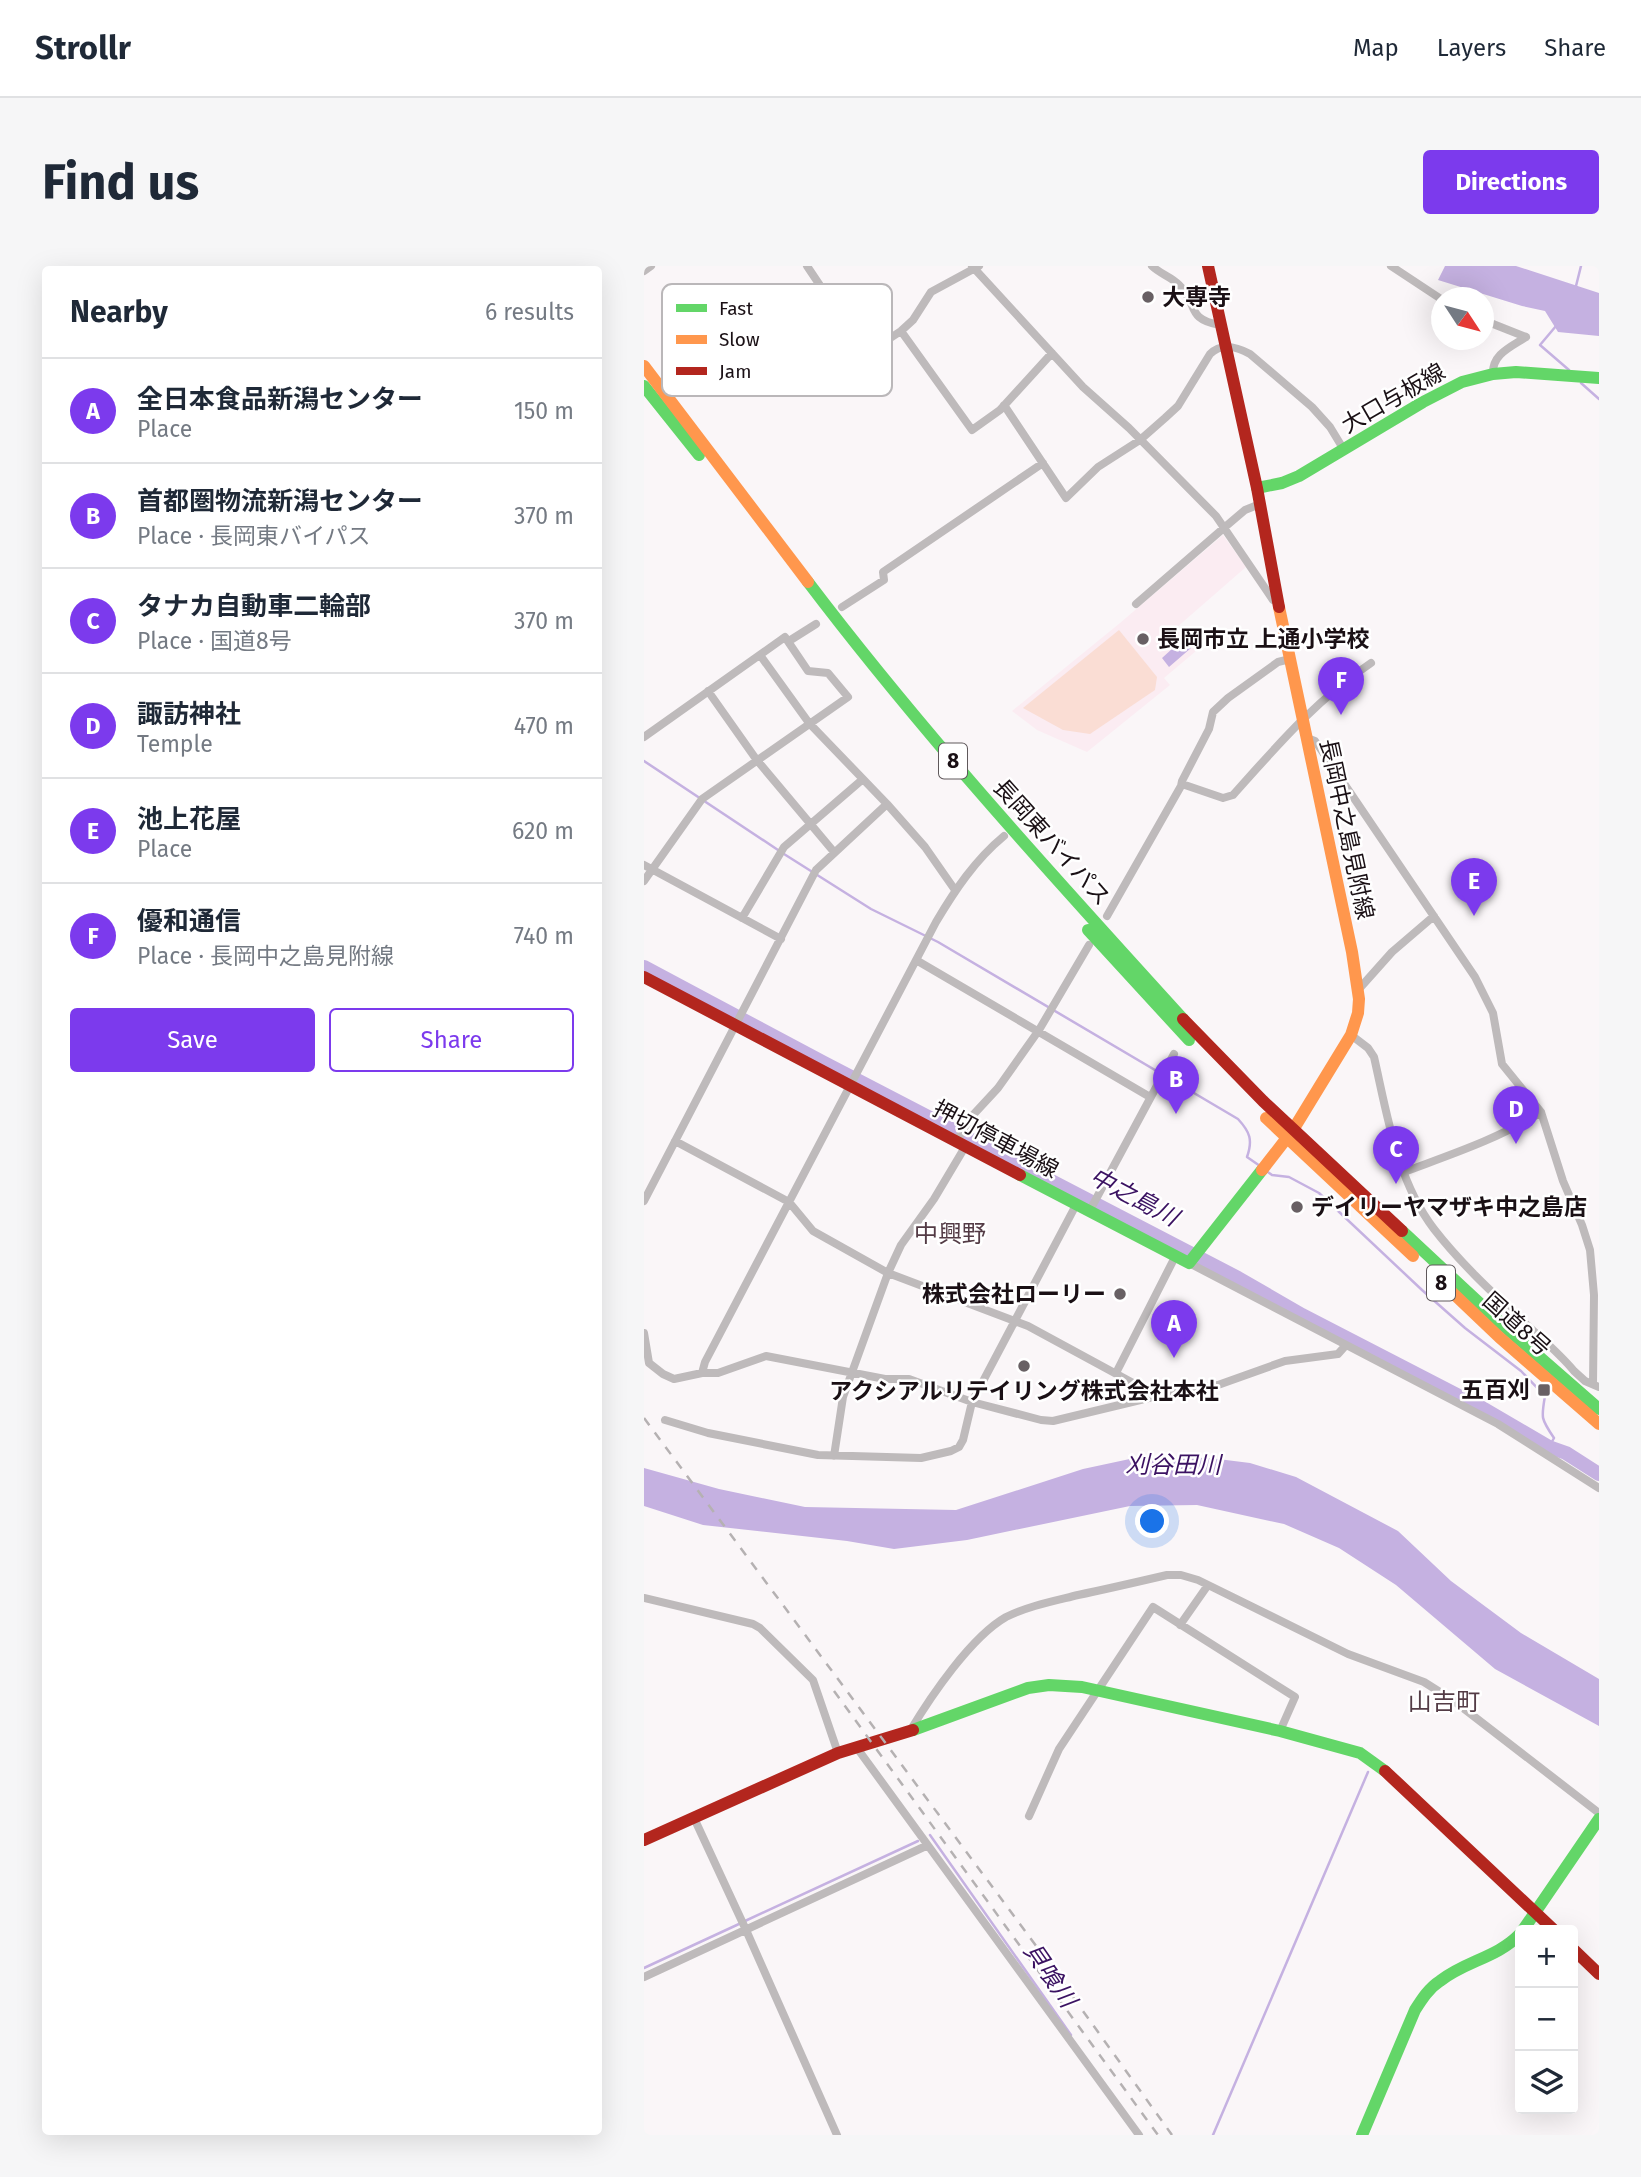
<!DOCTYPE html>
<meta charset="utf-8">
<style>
:root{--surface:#fff;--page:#f6f6f7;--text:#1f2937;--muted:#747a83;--line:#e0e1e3;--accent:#7c3aed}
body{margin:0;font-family:"Fira Sans","Noto Sans JP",sans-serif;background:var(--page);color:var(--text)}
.controls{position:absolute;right:21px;bottom:21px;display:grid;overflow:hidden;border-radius:7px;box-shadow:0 7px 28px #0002}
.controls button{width:63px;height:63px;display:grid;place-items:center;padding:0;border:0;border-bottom:2px solid var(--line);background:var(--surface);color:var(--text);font:35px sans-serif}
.compass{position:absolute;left:787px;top:21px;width:63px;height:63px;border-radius:50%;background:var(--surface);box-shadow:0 7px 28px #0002;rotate:126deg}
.you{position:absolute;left:509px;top:1256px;width:24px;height:24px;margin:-18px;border:5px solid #fff;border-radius:50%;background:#1a73e8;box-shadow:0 0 0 10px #1a73e833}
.badge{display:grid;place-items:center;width:46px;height:46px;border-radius:50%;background:var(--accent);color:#fff;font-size:23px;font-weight:700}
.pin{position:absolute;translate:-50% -58px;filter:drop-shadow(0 2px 4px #0008)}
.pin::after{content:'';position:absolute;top:37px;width:24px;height:21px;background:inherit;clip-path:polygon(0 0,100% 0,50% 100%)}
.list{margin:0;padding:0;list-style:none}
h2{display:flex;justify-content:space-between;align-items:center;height:91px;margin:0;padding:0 28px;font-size:30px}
h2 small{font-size:23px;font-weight:400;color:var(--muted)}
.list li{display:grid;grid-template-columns:46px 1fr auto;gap:21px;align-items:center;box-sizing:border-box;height:105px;padding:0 28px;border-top:2px solid var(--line)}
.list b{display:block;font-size:26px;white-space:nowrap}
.list p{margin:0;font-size:23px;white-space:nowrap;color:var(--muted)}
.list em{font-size:23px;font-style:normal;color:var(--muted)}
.actions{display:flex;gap:14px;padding:21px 28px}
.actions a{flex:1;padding:16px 0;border:2px solid var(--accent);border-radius:7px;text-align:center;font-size:24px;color:var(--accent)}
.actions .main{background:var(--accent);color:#fff}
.icon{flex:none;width:38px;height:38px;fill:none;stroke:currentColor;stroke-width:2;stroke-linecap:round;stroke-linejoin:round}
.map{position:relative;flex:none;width:955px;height:1869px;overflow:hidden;border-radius:7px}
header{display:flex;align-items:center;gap:42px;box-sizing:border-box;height:98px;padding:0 35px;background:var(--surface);border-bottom:2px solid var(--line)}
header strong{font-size:33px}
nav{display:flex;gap:38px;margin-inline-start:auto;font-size:24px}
.intro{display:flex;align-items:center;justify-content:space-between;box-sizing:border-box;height:168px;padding:0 42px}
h1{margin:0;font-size:49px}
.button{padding:18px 32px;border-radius:7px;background:var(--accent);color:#fff;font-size:24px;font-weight:700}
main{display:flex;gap:42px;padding:0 42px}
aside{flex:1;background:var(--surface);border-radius:7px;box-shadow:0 7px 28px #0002}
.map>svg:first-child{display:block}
.built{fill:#fbecf2}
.green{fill:#faddd4}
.water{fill:#c5b1e1}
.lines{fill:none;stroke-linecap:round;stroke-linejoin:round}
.stream{stroke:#c5b1e1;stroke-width:2.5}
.river{stroke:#c5b1e1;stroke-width:14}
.street{stroke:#bebabb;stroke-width:8}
.fast{stroke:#63d668;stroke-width:12}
.slow{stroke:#ff974d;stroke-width:12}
.jam{stroke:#b3261e;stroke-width:12}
.rail{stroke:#b5b1b2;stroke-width:2.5;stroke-dasharray:9 9;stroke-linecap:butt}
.poi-dot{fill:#686064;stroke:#fff;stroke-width:2.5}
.labels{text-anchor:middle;stroke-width:5;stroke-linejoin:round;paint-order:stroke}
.shield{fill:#fff;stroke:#5f585b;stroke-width:2}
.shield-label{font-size:21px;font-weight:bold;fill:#1a1015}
.poi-label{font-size:23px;font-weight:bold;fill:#1a1015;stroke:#fff;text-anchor:start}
.street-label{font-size:23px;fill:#1a1015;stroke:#fff}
.water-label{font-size:24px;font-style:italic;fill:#3b1262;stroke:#fff}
.neighbourhood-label{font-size:24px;fill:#543c46;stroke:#fff}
.key{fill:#fff;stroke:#bab7b9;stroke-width:2}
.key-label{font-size:19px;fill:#1a1015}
</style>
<header>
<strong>Strollr</strong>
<nav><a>Map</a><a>Layers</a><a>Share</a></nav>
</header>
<div class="intro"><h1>Find us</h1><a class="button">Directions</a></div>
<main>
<aside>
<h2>Nearby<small>6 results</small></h2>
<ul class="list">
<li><span class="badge">A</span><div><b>全日本食品新潟センター</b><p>Place</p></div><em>150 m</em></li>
<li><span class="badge">B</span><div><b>首都圏物流新潟センター</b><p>Place · 長岡東バイパス</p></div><em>370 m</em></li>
<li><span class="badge">C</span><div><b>タナカ自動車二輪部</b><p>Place · 国道8号</p></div><em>370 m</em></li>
<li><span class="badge">D</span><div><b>諏訪神社</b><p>Temple</p></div><em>470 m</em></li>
<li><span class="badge">E</span><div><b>池上花屋</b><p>Place</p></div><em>620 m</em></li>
<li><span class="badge">F</span><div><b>優和通信</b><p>Place · 長岡中之島見附線</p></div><em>740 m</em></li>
</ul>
<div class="actions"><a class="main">Save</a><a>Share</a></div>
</aside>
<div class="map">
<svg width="955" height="1869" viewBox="0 0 955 1869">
<rect width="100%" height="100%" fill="#faf6f8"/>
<!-- built -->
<path class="built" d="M579,269L602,301L532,362L552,385L520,412L526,419L443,486L393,464L368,445L476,357Z"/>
<!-- green -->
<path class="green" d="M475,364L513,411L511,424L446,468L419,464L379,442Z"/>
<!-- water -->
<path class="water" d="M801,0H872L955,27V70L914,66L901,45L878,40L794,14Z
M539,373L547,382L525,401L518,392Z
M495,1191L566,1192L606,1197L652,1211L754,1265L807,1315L877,1367L955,1413V1460L851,1403L752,1319L695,1282L640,1258L553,1239L486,1240L323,1274L250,1283L203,1275L59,1259L0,1240V1202L75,1223L161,1241L312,1244L439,1203Z"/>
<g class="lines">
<!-- stream -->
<path class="stream" d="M932,20L937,0
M912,60L896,79L925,104
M937,117L955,133
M0,495L134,584
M140,588L227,643L294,676L594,853C606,866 609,874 603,891L616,900
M621,904L628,909L645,911L675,927L778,1024L821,1062L877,1105L901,1130C897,1152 897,1153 910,1172L905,1181
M286,1569L427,1769
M101,1655L274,1575
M0,1702L95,1658
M569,1869L724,1506"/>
<!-- river -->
<path class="river" d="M0,701L180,797L594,1012L658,1049L840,1143L905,1181L922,1187L955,1208"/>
<!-- street -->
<path class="street" d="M163,0L222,88L257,65L269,54L287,26L335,0
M328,0L439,121L485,162L572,250L625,328L629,334H633
M508,0C516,8 528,11 535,19C555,38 541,53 576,59
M747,0L797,33
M0,5L7,0
M839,54L882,71
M257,65L328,164L356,144L408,87
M849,108C848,88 867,81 882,71
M360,139L422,232L454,201L496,174L521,152L534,140L566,88C578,76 593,81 606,88L668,141L686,161L700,184
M492,338L581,261L601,244L616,238
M198,341L240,314L239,306L399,197
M145,375L172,358
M116,389L165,457L243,538L281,581L311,624
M64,425L112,493L190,586
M0,471L141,371L164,405L184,407L204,431L58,533L0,615
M663,472L671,475L676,482L831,711L849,747L858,798L897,846C854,873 808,888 760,906
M538,518L579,532L589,529C632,481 672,434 727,397
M0,599L137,673
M463,650L537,520L538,515L565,463L569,446L584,432L634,396L646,393
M98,652L140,581L219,513
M272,694L506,831
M715,723L748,686L790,650
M707,769L724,782L730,791C743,848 753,915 790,963C817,998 851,1029 884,1060C899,1074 916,1088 930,1105L941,1115L955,1121
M897,846L919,915L938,959L946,984L950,1029L949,1118
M31,875L145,936L169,965L244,1007L384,1060L513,1130L574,1119L641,1095L694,1088L702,1079
M312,876L329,849L354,822L395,764L445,679
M0,935L172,604L243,538
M445,946L530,788
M545,997L854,1158L955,1222
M0,1067L5,1097L19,1108L30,1113L58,1107H74L122,1090L241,1113H265L328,1136L397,1154L409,1155L513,1130
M58,1107L61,1096L292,656C311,624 331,594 360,570
M472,1107L531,991
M21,1154L64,1167L174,1189L277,1192L307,1185L315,1181L319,1174L328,1136L432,939
M190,1190L199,1131L244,1007L257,979L290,933L321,881
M0,1332L109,1358L116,1362L169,1414L194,1487
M536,1359L564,1319
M266,1465C287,1430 327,1371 362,1351C384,1340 410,1335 434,1329C463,1323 493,1316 523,1309H537L554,1314L704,1388L780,1416L810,1435L955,1547
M213,1482L495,1869
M385,1550L415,1483L509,1341L651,1431L636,1465
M50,1552L102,1664L193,1869
M0,1711L282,1580"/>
<!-- fast -->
<path class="fast" d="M0,120L55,189
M613,222L638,217L655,210L779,136L818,116L849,108L872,106L955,112
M164,316C280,469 410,611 539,753
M444,664L545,774
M376,909L545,997L618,904
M758,965L860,1060L955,1143
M269,1464L384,1422L405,1419L438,1421L636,1465L716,1487L741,1505
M879,1664L955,1553
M718,1869L771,1744C778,1733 785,1722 796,1715C821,1695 853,1692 876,1668"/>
<!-- slow -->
<path class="slow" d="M0,100L164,316
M622,852L769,990
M618,904L649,864L707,769L714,747L715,733L708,686L635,341
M793,1012L855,1071L955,1158"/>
<!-- jam -->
<path class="jam" d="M564,0L613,222L635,341
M0,711L376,909
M539,753L619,835L758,965
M741,1505L910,1664
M0,1574L194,1487L269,1464
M929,1683L955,1708"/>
<!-- rail -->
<path class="rail" d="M0,1152L393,1681L528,1869
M190,1425L514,1869"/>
</g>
<!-- markers -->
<g class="poi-dot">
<circle cx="504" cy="31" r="7"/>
<circle cx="499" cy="373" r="7"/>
<circle cx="653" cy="941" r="7"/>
<circle cx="476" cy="1028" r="7"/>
<circle cx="380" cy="1100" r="7"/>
<rect x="893" y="1117" width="14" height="14" rx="3.5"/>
</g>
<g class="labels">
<!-- shield labels -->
<g class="shield">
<rect x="295" y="477.5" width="28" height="35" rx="5"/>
<rect x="783" y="999.5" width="28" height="35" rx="5"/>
</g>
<g class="shield-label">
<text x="309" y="502">8</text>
<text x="797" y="1024">8</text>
</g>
<!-- poi labels -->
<g class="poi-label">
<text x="518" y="39">大専寺</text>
<text x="513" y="381">長岡市立 上通小学校</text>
<text x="667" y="949">デイリーヤマザキ中之島店</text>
<text x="462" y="1036" text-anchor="end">株式会社ローリー</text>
<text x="886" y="1132" text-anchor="end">五百刈</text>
<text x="380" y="1133" text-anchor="middle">アクシアルリテイリング株式会社本社</text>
</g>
<!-- street labels -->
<g class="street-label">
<text transform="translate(749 132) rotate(-30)" y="8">大口与板線</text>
<text transform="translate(703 563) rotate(78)" y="8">長岡中之島見附線</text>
<text transform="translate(408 576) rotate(48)" y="8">長岡東バイパス</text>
<text transform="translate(352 873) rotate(28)" y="8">押切停車場線</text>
<text transform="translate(873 1058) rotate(42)" y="8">国道8号</text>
</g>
<!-- water labels -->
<g class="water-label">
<text transform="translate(490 931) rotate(28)" y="8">中之島川</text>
<text x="529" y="1207">刈谷田川</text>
<text transform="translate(406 1709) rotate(55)" y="8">貝喰川</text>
</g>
<!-- neighbourhood labels -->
<g class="neighbourhood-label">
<text x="306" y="976">中興野</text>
<text x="800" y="1444">山吉町</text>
</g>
</g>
<!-- legend -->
<rect x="18" y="18" width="230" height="112" rx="10" class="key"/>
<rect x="32" y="38" width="31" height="8" fill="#63d668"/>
<rect x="32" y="69" width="31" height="9" fill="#ff974d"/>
<rect x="32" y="101" width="31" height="8" fill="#b3261e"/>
<g class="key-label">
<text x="75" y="49">Fast</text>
<text x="75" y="80">Slow</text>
<text x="75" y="112">Jam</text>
</g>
</svg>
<div class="controls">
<button>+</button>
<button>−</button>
<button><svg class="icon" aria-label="layers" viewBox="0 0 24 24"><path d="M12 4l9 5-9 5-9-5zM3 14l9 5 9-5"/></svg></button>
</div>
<svg class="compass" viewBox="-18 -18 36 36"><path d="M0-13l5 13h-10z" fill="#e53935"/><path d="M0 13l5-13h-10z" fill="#747a83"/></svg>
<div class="you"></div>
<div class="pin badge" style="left:530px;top:1092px">A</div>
<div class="pin badge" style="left:532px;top:848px">B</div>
<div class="pin badge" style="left:752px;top:918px">C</div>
<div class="pin badge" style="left:872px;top:878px">D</div>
<div class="pin badge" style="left:830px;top:650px">E</div>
<div class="pin badge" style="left:697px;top:449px">F</div>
</div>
</main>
